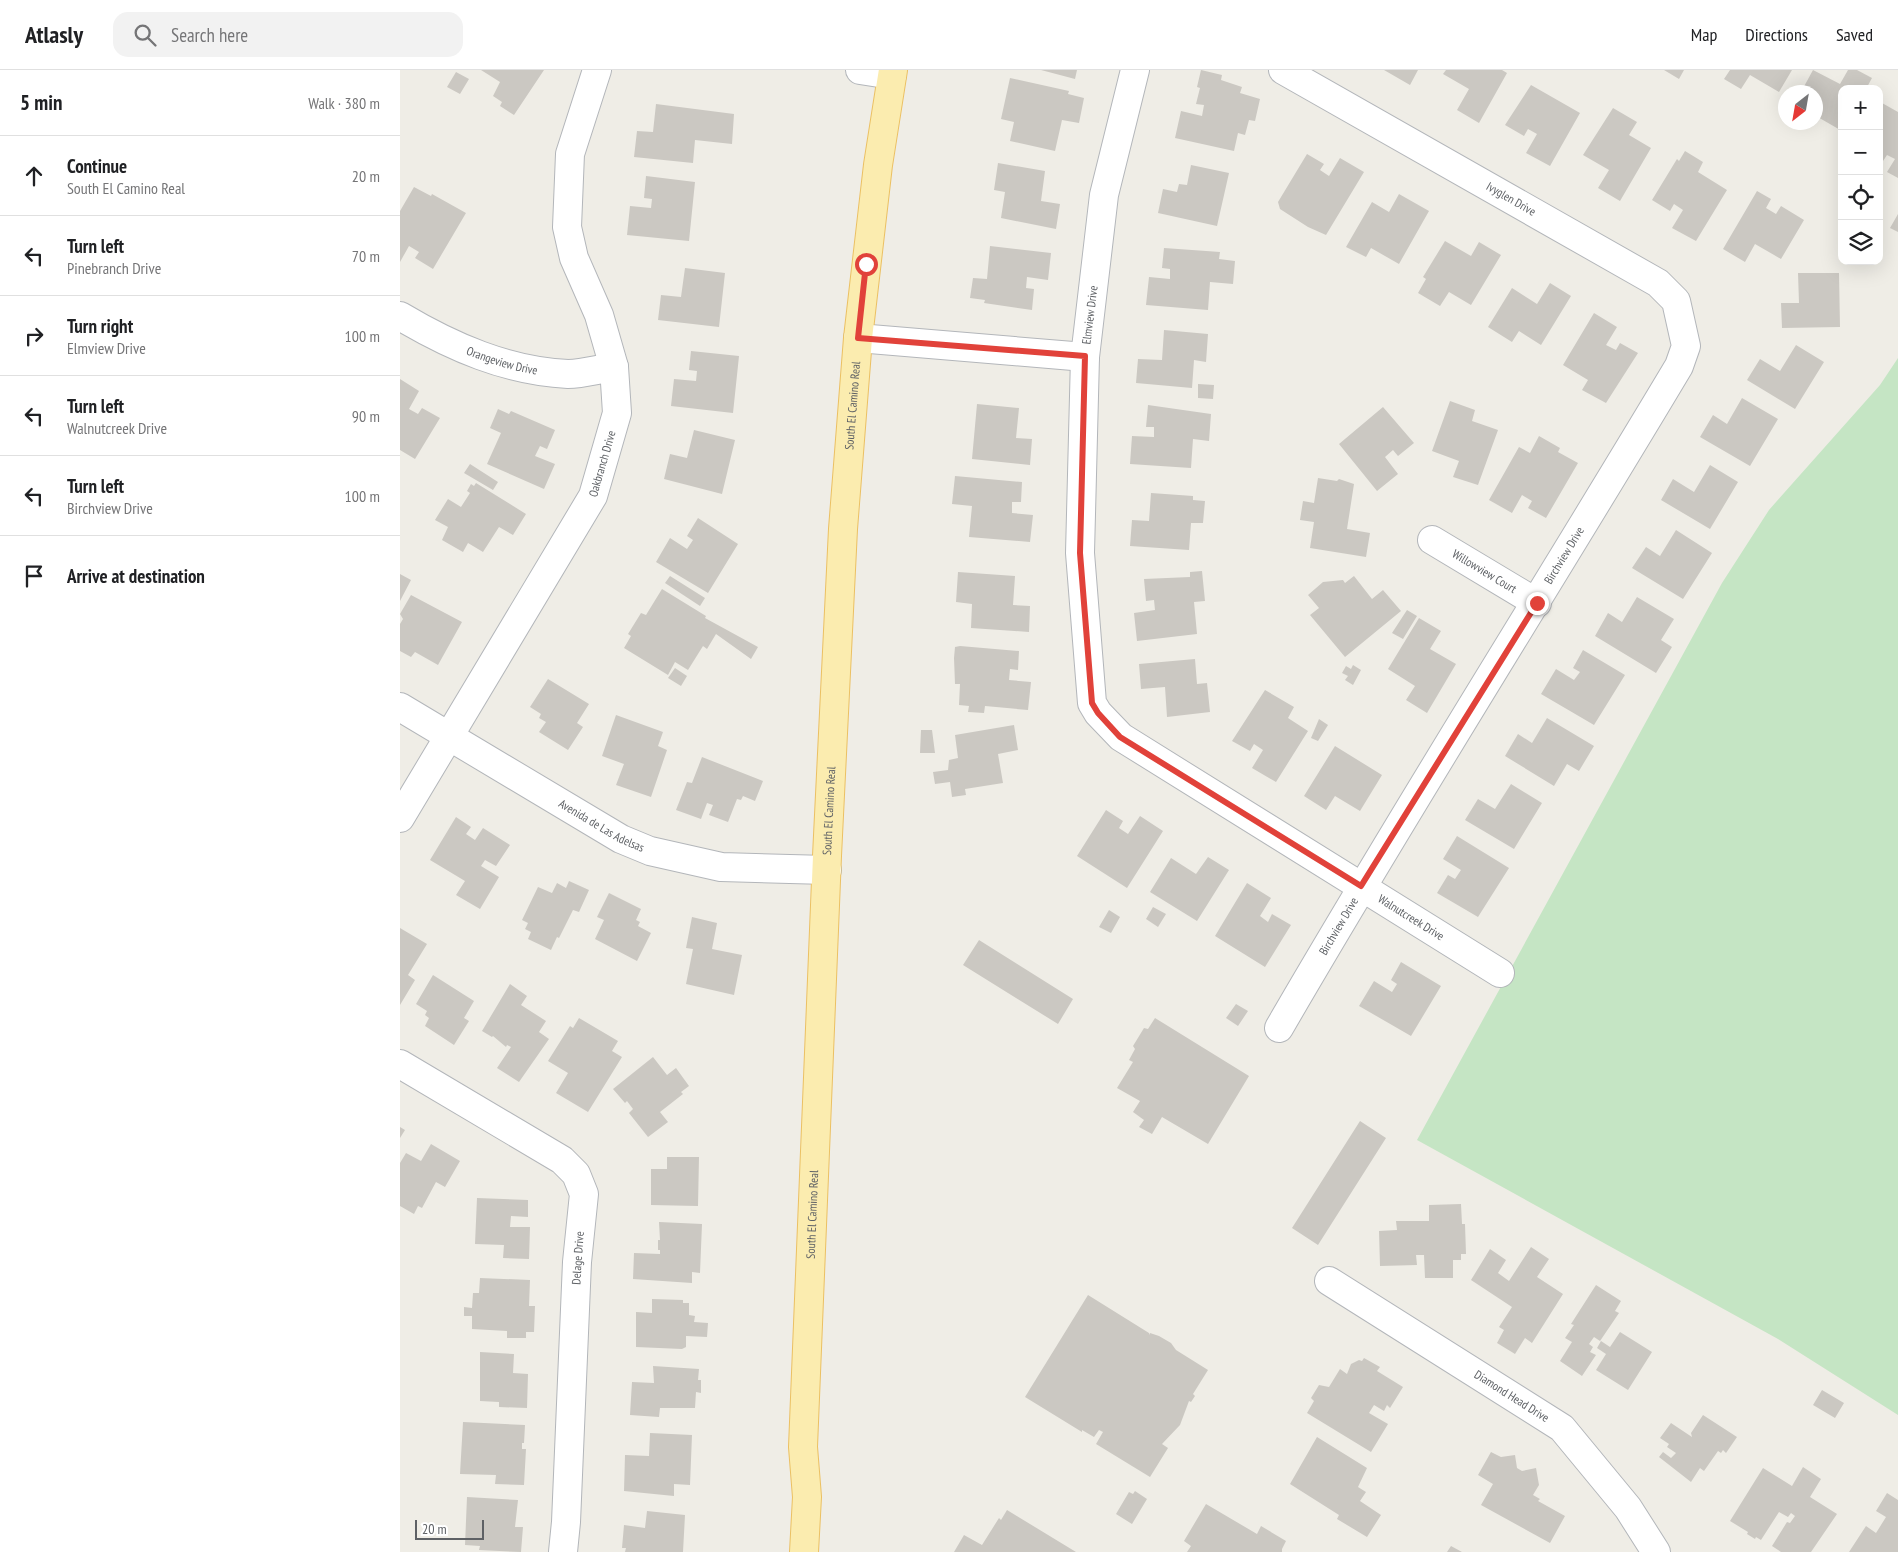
<!DOCTYPE html>
<meta charset="utf-8">
<style>
:root{--surface:#fff;--page:#f2f2f2;--text:#202124;--muted:#757577;--line:#e0e0e0}
body{margin:0;font-family:"PT Sans Narrow",sans-serif;background:var(--page);color:var(--text)}
.controls{position:absolute;right:15px;top:15px;display:grid;overflow:hidden;border-radius:10px;box-shadow:0 5px 20px #0002}
.controls button{width:45px;height:45px;display:grid;place-items:center;padding:0;border:0;border-bottom:1px solid var(--line);background:var(--surface);color:var(--text);font:25px sans-serif}
.compass{position:absolute;left:1378px;top:15px;width:45px;height:45px;border-radius:50%;background:var(--surface);box-shadow:0 5px 20px #0002;rotate:211deg}
.scale{position:absolute;left:15px;bottom:12px;width:69px;box-sizing:border-box;padding-left:5px;border:2px solid #5e6165;border-top:0;font-size:14px;line-height:18px;white-space:nowrap;color:#5e6165;-webkit-text-stroke:4px #fff;paint-order:stroke}
.stop{position:absolute;width:15px;height:15px;margin:-11px;border:4px solid #e1423a;border-radius:50%;background:#fff}
.stop.end{background:#e1423a;border-color:#fff;box-shadow:0 1px 5px #0008}
.list{margin:0;padding:0;list-style:none}
h2{display:flex;justify-content:space-between;align-items:center;height:65px;margin:0;padding:0 20px;font-size:21px}
h2 small{font-size:16px;font-weight:400;color:var(--muted)}
.list li{display:grid;grid-template-columns:32px 1fr auto;gap:15px;align-items:center;box-sizing:border-box;height:80px;padding:0 20px;border-top:1px solid var(--line)}
.list b{display:block;font-size:19px;white-space:nowrap}
.list p{margin:0;font-size:16px;white-space:nowrap;color:var(--muted)}
.list em{font-size:16px;font-style:normal;color:var(--muted)}
.icon{flex:none;width:28px;height:28px;fill:none;stroke:currentColor;stroke-width:2;stroke-linecap:round;stroke-linejoin:round}
.map{position:relative;flex:none;width:1498px;height:1482px;overflow:hidden}
header{display:flex;align-items:center;gap:30px;box-sizing:border-box;height:70px;padding:0 25px;background:var(--surface);border-bottom:1px solid var(--line)}
header strong{font-size:24px}
nav{display:flex;gap:28px;margin-inline-start:auto;font-size:18px}
.search{width:350px;height:45px;background:var(--page);display:flex;align-items:center;gap:12px;box-sizing:border-box;padding:0 18px;border-radius:15px;color:var(--muted);font-size:19px}
main{display:flex}
aside{flex:1;background:var(--surface)}
.map>svg:first-child{display:block}
.green{fill:#c5e5c4}
.building{fill:#cbc8c2}
.lines{fill:none;stroke-linecap:round;stroke-linejoin:round}
.minor-casing{stroke:#b3b6ba;stroke-width:30}
.major-casing{stroke:#ebc063;stroke-width:30}
.minor{stroke:#fff;stroke-width:28}
.major{stroke:#fbecaf;stroke-width:28}
.route{stroke:#e1423a;stroke-width:6}
.labels{text-anchor:middle;stroke-width:4;stroke-linejoin:round;paint-order:stroke}
.street-label{font-size:12px;fill:#5e6165;stroke:#fff}
</style>
<header>
<strong>Atlasly</strong>
<div class="search"><svg class="icon" aria-label="search" viewBox="0 0 24 24"><circle cx="10" cy="10" r="6"/><path d="M15 15l6 6"/></svg>Search here</div>
<nav><a>Map</a><a>Directions</a><a>Saved</a></nav>
</header>
<main>
<aside>
<h2>5 min<small>Walk · 380 m</small></h2>
<ul class="list">
<li><svg class="icon" aria-label="ahead" viewBox="0 0 24 24"><path d="M12 20V5M6 11l6-6 6 6"/></svg><div><b>Continue</b><p>South El Camino Real</p></div><em>20 m</em></li>
<li><svg class="icon" aria-label="left" viewBox="0 0 24 24"><path d="M17 20v-9H6M10 6l-5 5 5 5"/></svg><div><b>Turn left</b><p>Pinebranch Drive</p></div><em>70 m</em></li>
<li><svg class="icon" aria-label="right" viewBox="0 0 24 24"><path d="M7 20v-9h11M14 6l5 5-5 5"/></svg><div><b>Turn right</b><p>Elmview Drive</p></div><em>100 m</em></li>
<li><svg class="icon" aria-label="left" viewBox="0 0 24 24"><path d="M17 20v-9H6M10 6l-5 5 5 5"/></svg><div><b>Turn left</b><p>Walnutcreek Drive</p></div><em>90 m</em></li>
<li><svg class="icon" aria-label="left" viewBox="0 0 24 24"><path d="M17 20v-9H6M10 6l-5 5 5 5"/></svg><div><b>Turn left</b><p>Birchview Drive</p></div><em>100 m</em></li>
<li><svg class="icon" aria-label="arrive" viewBox="0 0 24 24"><path d="M6 21V4h12l-3 4 3 4H6"/></svg><div><b>Arrive at destination</b></div></li>
</ul>
</aside>
<div class="map">
<svg width="1498" height="1482" viewBox="0 0 1498 1482">
<rect width="100%" height="100%" fill="#efede6"/>
<!-- green -->
<path class="green" d="M1498,288V1345L1378,1269L1017,1070L1322,513L1369,440L1480,315Z"/>
<!-- building -->
<path class="building" d="M81,0H144L114,45L100,36L102,32L93,26L100,12Z
M641,0H677L675,9Z
M801,0L822,5L821,10L842,17L840,23L860,29L855,51L849,50L845,65L838,63L834,81L775,68L781,41L802,46L804,35L796,34L800,18L797,17Z
M984,0H1018L1010,15Z
M1046,0H1102L1107,3L1079,53L1057,40L1069,19L1043,4Z
M1264,0H1284L1279,9Z
M1330,0H1392L1379,22L1350,5L1341,19L1324,9Z
M1413,0L1440,14L1448,0H1457L1472,8L1466,19H1442V61L1416,46V22H1401Z
M56,2L69,9L60,24L47,17Z
M610,8L669,21L668,24L684,28L679,53L662,50L655,81L610,71L614,52L601,49Z
M1131,15L1180,43L1150,96L1126,83L1137,64L1128,59L1124,66L1105,55Z
M1482,33L1498,42V108L1487,102L1495,89L1487,85L1479,97V38Z
M256,34L334,44L332,74L295,70L293,93L234,87L237,61L253,62Z
M1213,38L1237,52L1229,65L1251,78L1220,131L1198,118L1209,100L1183,85Z
M1285,81L1303,92L1298,102L1327,120L1296,171L1272,158L1283,140L1274,134L1270,141L1252,130L1277,89L1279,91Z
M907,84L924,94L920,100L929,106L940,88L964,102L926,165L908,157L880,139L878,132Z
M598,93L645,101L641,131L660,134L656,159L601,148L605,122L594,120Z
M791,95L829,103L817,156L758,143L763,119L777,122L779,114L787,115Z
M246,106L295,112L289,171L227,165L230,136L251,138L252,129L244,128Z
M14,117L31,126L32,124L66,143L33,199L15,188L19,182L9,176L0,192V141Z
M1357,121L1371,129L1366,138L1376,144L1381,136L1404,150L1381,189L1355,174L1345,192L1323,179Z
M999,124L1029,141L999,194L971,178L966,187L946,177L972,132L989,142Z
M1498,144V162L1490,158Z
M1045,171L1071,186L1079,172L1101,185L1071,235L1049,222L1040,236L1018,223L1026,209L1023,207Z
M590,176L651,183L648,210L627,207L626,218L634,219L632,240L584,233L585,230L570,228L573,208L587,209Z
M764,178L820,182L819,189L835,191L833,214L810,212L808,240L746,235L749,207L770,209V199L762,198Z
M285,198L325,203L319,257L258,250L261,225L281,227Z
M1398,203H1439L1440,257L1382,258L1381,233H1399Z
M1150,213L1171,226L1141,275L1119,261L1112,272L1088,257L1112,218L1137,234Z
M1194,243L1217,257L1206,275L1216,280L1220,273L1238,283L1206,333L1182,320L1188,310L1163,295Z
M764,260L808,264L806,292L794,290L792,318L736,313L738,289L762,290Z
M1396,275L1424,292L1395,339L1347,310L1360,289L1380,301Z
M291,281L339,286L333,343L271,336L274,309L296,311L297,301L289,300Z
M0,309L19,321L9,339L18,344L22,338L40,348L15,389L0,380Z
M798,314L814,315L813,329L798,328Z
M1342,328L1378,349L1350,396L1300,367L1313,345L1327,354Z
M1050,331L1075,340L1072,351L1098,360L1078,415L1053,407L1059,391L1032,381Z
M577,334L619,338L616,368L632,369L630,395L572,389Z
M748,335L811,344L809,371L793,369L791,398L730,394L732,366L754,367V357H746Z
M983,337L1014,373L998,386L993,380L985,387L998,404L977,421L939,374Z
M98,339L109,344L111,341L155,360L147,379L140,376L135,386L155,394L144,419L87,394L101,363L90,358Z
M294,360L335,370L322,424L264,409L270,384L287,388Z
M1139,366L1160,378L1158,382L1178,393L1146,448L1128,438L1132,431L1122,425L1112,443L1089,430L1119,377L1130,383Z
M70,394L98,412L93,420L64,403Z
M1310,395L1338,412L1310,459L1261,430L1273,409L1294,422Z
M555,406L622,412L621,432H612V443L633,445L630,472L569,467L572,436L552,434Z
M918,408L937,411L939,409L954,414L947,459L970,463L966,487L910,478L914,452L900,450L903,431L914,433Z
M76,413L126,444L113,465L99,457L83,482L68,473L63,482L42,470L48,457L35,450L48,429L61,437L70,423L67,421L71,414L74,416Z
M751,423L793,426V430L805,431L803,453H791L789,480L730,476L732,450L749,451Z
M298,448L338,474L308,523L256,492L270,468L287,479L293,470L287,466Z
M1276,460L1312,483L1283,529L1232,498L1246,477L1260,486Z
M802,501L805,531L794,532L797,564L737,571L734,543L755,540L754,530L746,531L744,509L790,507V502Z
M558,502L615,506L613,535L630,536L629,562L571,558L572,534L556,532Z
M0,504L11,510L0,531Z
M270,506L305,528L300,536L265,513Z
M954,506L972,529L983,520L1001,541L945,587L910,545L919,538L908,525L923,512L943,510L945,513Z
M262,519L306,546L305,548L358,577L351,589L316,564L307,579L303,576L288,600L275,592L268,605L224,578L231,566L228,564L241,543L246,545Z
M11,525L62,552L38,595L15,582L11,587L0,581V554L3,549L0,544Z
M1237,527L1274,549L1261,570L1272,577L1256,603L1195,566L1208,543L1222,552Z
M1007,540L1017,546L1003,569L992,563Z
M1019,548L1041,561L1030,579L1056,594L1027,643L1006,630L1015,616L988,599Z
M560,576L619,581L618,600L610,599L609,610L631,612L628,640L585,636L584,643L568,642L569,636L559,635L560,614H555L554,588L555,577Z
M1183,580L1225,605L1194,655L1141,624L1156,599L1174,610L1180,602L1173,598Z
M795,589L797,614L807,613L810,642L767,647L765,617L741,619L739,594Z
M953,595L961,600L953,615L945,610L948,606L942,603L946,596L951,599Z
M275,598L287,606L281,616L268,608Z
M148,609L189,634L177,653L183,657L168,680L139,662L146,652L139,648L141,644L130,637Z
M865,620L894,637L888,648L908,661L876,712L852,698L863,680L854,674L850,681L832,671Z
M216,645L263,662L258,676L267,680L251,727L216,715L224,694L202,686Z
M1147,648L1194,676L1179,701L1167,694L1154,716L1105,686L1118,664L1132,673Z
M919,649L928,655L918,671L911,668Z
M614,655L618,680L598,684L603,713L565,719L566,725L552,727L550,712L535,714L533,702L548,700L549,690L558,688L555,665Z
M521,660H532L535,683H520Z
M935,676L982,705L960,741L935,726L926,740L904,726Z
M302,687L363,711L355,731L343,726L341,730L337,729L328,752L309,745L313,735L307,733L301,749L276,740L287,712L292,713Z
M1111,714L1142,733L1114,779L1065,750L1078,729L1095,739Z
M706,740L723,751L719,758L728,764L740,746L763,761L727,818L677,786Z
M56,747L71,757L66,764L75,770L83,758L110,775L96,796L85,790L81,796L99,807L80,839L56,825L65,811L30,790Z
M1057,766L1109,798L1078,847L1037,823L1048,805L1055,809L1061,800L1043,789Z
M808,787L829,800L797,851L750,822L771,788L796,804Z
M169,811L189,820L179,842L173,840L159,868L157,867L151,880L128,869L131,862L125,859L128,853L122,850L138,817L152,823L157,813L166,818Z
M847,813L871,828L860,846L868,852L872,844L891,855L865,897L815,866Z
M209,823L241,839L236,850L240,852L238,856L251,863L237,891L195,869L204,850L197,847Z
M753,837L766,844L758,857L746,849Z
M709,840L720,847L711,863L699,857Z
M292,847L317,853L312,879L342,885L334,925L286,914L293,879L286,878Z
M0,858L27,874L8,905L15,910L0,935Z
M579,870L673,929L658,954L563,895Z
M1001,892L1041,916L1011,966L959,936L974,911L992,922L997,914L991,910Z
M33,905L74,931L64,948L69,951L54,975L25,956L29,948L25,945L27,941L16,934Z
M110,914L127,926L121,935L146,951L139,962L149,969L119,1012L97,998L111,977L107,975L106,977L93,966L92,967L82,961Z
M836,934L848,941L838,956L826,948Z
M179,948L218,971L212,981L222,987L188,1042L156,1023L168,1003L148,991L170,956L173,958Z
M755,948L849,1006L808,1074L762,1047L752,1064L739,1057L744,1050L733,1042L740,1031L717,1018L733,992L729,990L735,979L733,976L744,958L748,959Z
M253,987L267,1005L276,998L289,1016L281,1022L283,1024L260,1042L268,1052L248,1067L229,1043L233,1039L227,1031L225,1033L213,1019Z
M960,1051L986,1068L918,1175L892,1158Z
M0,1057L5,1060L0,1068Z
M31,1074L60,1091L45,1117L36,1112L22,1138L18,1136L14,1144L0,1136V1093L6,1083L21,1091Z
M267,1087H299L298,1136L251,1135V1099H267Z
M77,1128L128,1130V1147L111,1146L110,1157H130L129,1189L103,1188L104,1175L75,1174Z
M1061,1134L1062,1154H1065L1066,1184H1061V1190H1053V1208H1025L1024,1185H1016L1017,1195L980,1196L979,1161L997,1160L996,1151H1029V1135Z
M259,1152L302,1154L300,1203L292,1202V1213L233,1209L234,1183L260,1184V1180H258V1170H260Z
M1131,1177L1149,1189L1137,1207L1163,1224L1132,1273L1125,1268L1115,1284L1097,1273L1104,1260L1099,1257L1112,1237L1071,1210L1090,1179L1106,1190L1098,1203L1109,1211Z
M80,1208L130,1210L129,1236H135L134,1262H126V1268H107V1261L72,1259V1246H64V1237L72,1238L73,1223H79Z
M1196,1215L1221,1231L1215,1241L1219,1243L1200,1271L1194,1267L1189,1274L1193,1277L1190,1282L1196,1285L1182,1306L1160,1291L1172,1272L1165,1268L1174,1255L1171,1254Z
M688,1225L749,1263V1265L750,1263L759,1266L771,1273L776,1280L808,1300L793,1324L795,1326L791,1332L789,1331L780,1355L762,1374L768,1378L750,1407L696,1374L703,1362L699,1360L694,1367L682,1360V1362L625,1327Z
M252,1229L283,1230V1233H289V1245L295,1246L294,1252L308,1253L307,1267L286,1266V1277L282,1279L236,1277V1242L252,1243Z
M1220,1262L1252,1282L1228,1320L1196,1300L1206,1284L1197,1278L1201,1271L1210,1277Z
M80,1282L114,1284L113,1303L128,1304L127,1338L99,1337V1332L80,1331Z
M964,1288L980,1297L977,1301L1003,1317L990,1338L987,1335L984,1341L974,1335L969,1343L988,1354L971,1382L907,1343L914,1331L911,1328L919,1315L929,1317L940,1299L947,1304L951,1294L959,1290L962,1291Z
M253,1296L299,1299L298,1310H301V1323L296,1322L295,1338H260L259,1347L230,1345L232,1312L254,1313Z
M1422,1320L1444,1333L1435,1348L1413,1335Z
M1303,1345L1337,1367L1326,1383L1323,1380L1321,1383L1318,1381L1304,1401L1300,1398L1291,1412L1259,1387L1263,1382L1271,1388L1276,1383L1267,1377L1269,1374L1260,1368L1271,1353L1292,1367L1291,1363Z
M63,1352L125,1355L124,1373H122V1379H126L124,1415L95,1414L96,1405L60,1404Z
M250,1363L292,1365L290,1415L274,1414V1426L224,1421L225,1385L249,1386Z
M917,1367L967,1398L958,1417L966,1422L960,1431L981,1445L967,1467L937,1449L939,1445L890,1414Z
M1091,1382L1101,1387L1115,1385L1117,1398L1122,1401L1136,1398L1139,1415L1133,1425L1140,1429L1138,1431L1165,1446L1150,1473L1081,1435L1093,1414L1078,1405Z
M1403,1397L1421,1409L1410,1427L1437,1444L1411,1482H1381L1372,1476L1387,1452L1390,1453L1395,1446L1391,1443L1388,1447L1379,1442L1361,1470L1356,1467L1355,1469L1347,1464L1348,1462L1330,1451L1363,1398L1392,1416Z
M735,1421L747,1429L732,1454L716,1444L729,1422L733,1424Z
M1487,1423L1498,1430V1482H1449L1466,1456L1476,1463L1486,1447L1476,1441Z
M67,1427L118,1430L115,1457H123L121,1482L79,1480L80,1476L65,1475Z
M806,1434L857,1464L861,1456L886,1471L882,1479V1482H787L791,1476L784,1471Z
M607,1440L676,1482H554L564,1465L582,1475L599,1448L601,1450Z
M247,1441L285,1445L283,1482H225L226,1478H222L224,1455L245,1458Z
M1051,1476L1062,1482H1047Z"/>
<g class="lines">
<!-- minor casing -->
<g class="minor-casing">
<g id="minor">
<path d="M460,0L492,5"/>
<path id="s1" d="M735,0L704,125L685,287L680,483L692,633L698,643L721,667L1100,903"/>
<path id="s2" d="M0,246C52,277 107,301 168,304C183,304 199,299 214,297"/>
<path d="M458,268L685,287"/>
<path id="s3" d="M1032,470L1137,533"/>
<path id="s4" d="M0,637L221,769L250,781L321,797L427,800"/>
<path id="s5" d="M0,748L193,426L217,343L214,297L199,245L174,188L167,157L170,84L197,0"/>
<path id="s6" d="M879,958C1008,735 1147,517 1279,296L1286,276L1276,231L1258,213L883,0"/>
<path d="M0,994L162,1090L176,1104L184,1124L177,1192L166,1452L163,1482"/>
<path id="s7" d="M929,1211L1162,1358L1228,1438L1256,1482"/>
</g>
</g>
<!-- major casing -->
<g class="major-casing">
<g id="major">
<path id="s8" d="M404,1482L407,1427L403,1377L427,786L443,459L458,268L478,95L493,0"/>
</g>
</g>
<!-- minor -->
<use href="#minor" class="minor"/>
<!-- major -->
<use href="#major" class="major"/>
</g>
<g class="lines">
<!-- route -->
<path class="route" d="M466,194L458,268L685,286L680,483L692,633L698,643L720,667L961,816L1137,533"/>
</g>
<g class="labels">
<!-- street labels -->
<g class="street-label">
<text transform="translate(1111 129) rotate(30)" y="4">Ivyglen Drive</text>
<text transform="translate(690 245) rotate(-83)" y="4">Elmview Drive</text>
<text dy="4" stroke="none"><textPath href="#s2" startOffset="112">Orangeview Drive</textPath></text>
<text dy="4" stroke="none"><textPath href="#s8" startOffset="1148">South El Camino Real</textPath></text>
<text dy="4" stroke="none"><textPath href="#s5" startOffset="409">Oakbranch Drive</textPath></text>
<text dy="4" stroke="none"><textPath href="#s6" startOffset="552">Birchview Drive</textPath></text>
<text dy="4" stroke="none"><textPath href="#s3" startOffset="61">Willowview Court</textPath></text>
<text dy="4" stroke="none"><textPath href="#s8" startOffset="742">South El Camino Real</textPath></text>
<text dy="4" stroke="none"><textPath href="#s4" startOffset="234">Avenida de Las Adelsas</textPath></text>
<text dy="4" stroke="none"><textPath href="#s1" startOffset="1025">Walnutcreek Drive</textPath></text>
<text dy="4" stroke="none"><textPath href="#s6" startOffset="118">Birchview Drive</textPath></text>
<text dy="4" stroke="none"><textPath href="#s8" startOffset="338">South El Camino Real</textPath></text>
<text transform="translate(178 1188) rotate(-86)" y="4">Delage Drive</text>
<text dy="4" stroke="none"><textPath href="#s7" startOffset="216">Diamond Head Drive</textPath></text>
</g>
</g>
</svg>
<div class="controls">
<button>+</button>
<button>−</button>
<button><svg class="icon" aria-label="locate" viewBox="0 0 24 24"><circle cx="12" cy="12" r="6"/><path d="M12 2v4M12 18v4M2 12h4M18 12h4"/></svg></button>
<button><svg class="icon" aria-label="layers" viewBox="0 0 24 24"><path d="M12 4l9 5-9 5-9-5zM3 14l9 5 9-5"/></svg></button>
</div>
<svg class="compass" viewBox="-18 -18 36 36"><path d="M0-13l5 13h-10z" fill="#e53935"/><path d="M0 13l5-13h-10z" fill="#757577"/></svg>
<div class="scale">20 m</div>
<div class="stop" style="left:466px;top:194px"></div>
<div class="stop end" style="left:1137px;top:533px"></div>
</div>
</main>
